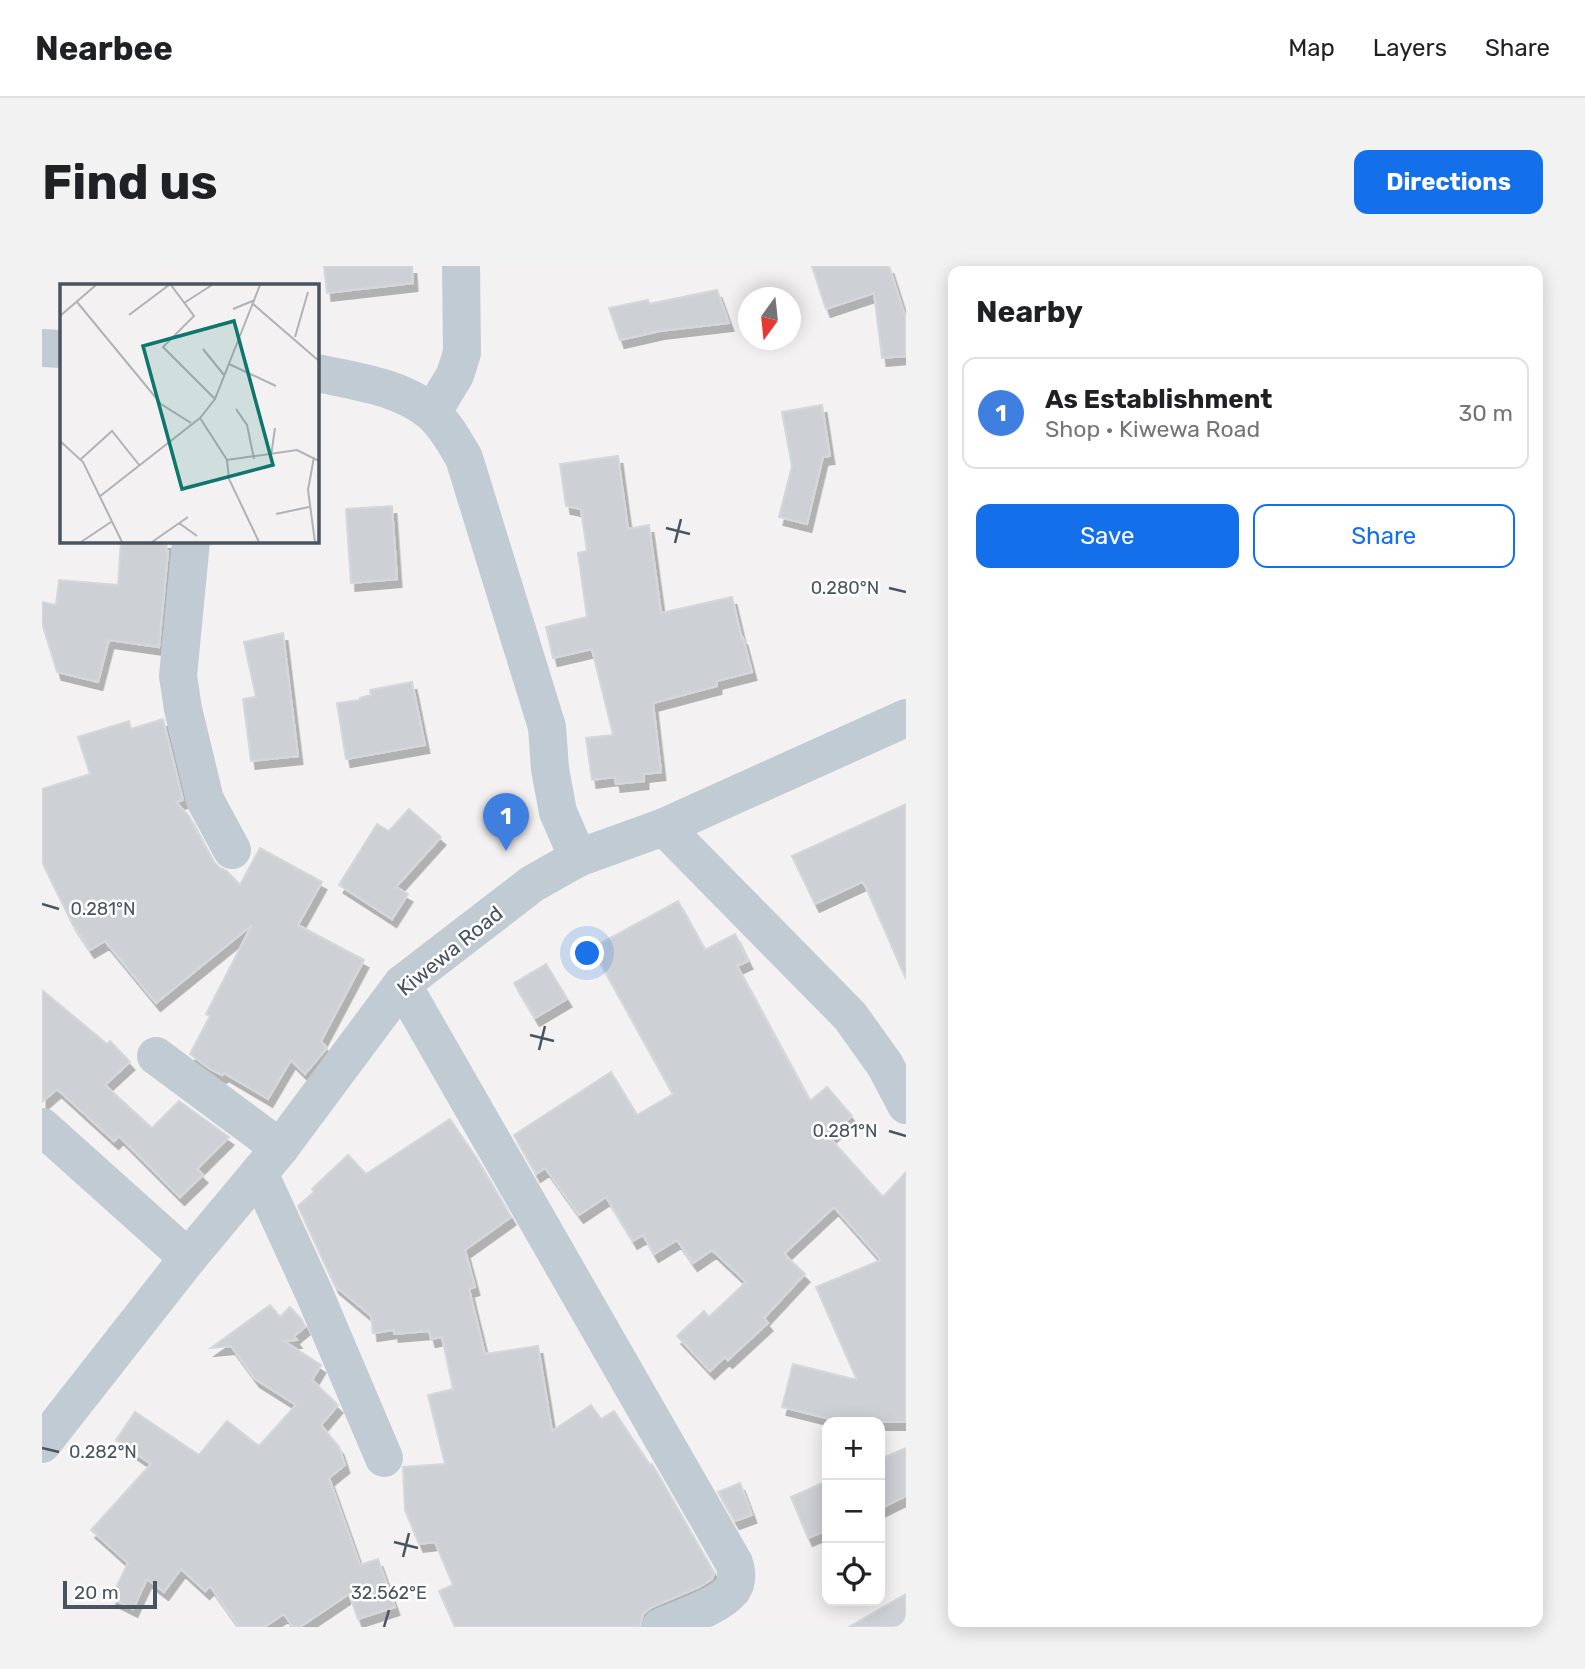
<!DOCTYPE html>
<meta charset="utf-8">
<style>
:root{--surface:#fff;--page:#f2f2f2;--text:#202124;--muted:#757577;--line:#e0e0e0;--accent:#1470ea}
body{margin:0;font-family:Rubik,sans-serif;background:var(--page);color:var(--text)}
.controls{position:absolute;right:21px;bottom:21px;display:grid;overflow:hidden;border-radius:14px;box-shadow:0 4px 18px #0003}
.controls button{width:63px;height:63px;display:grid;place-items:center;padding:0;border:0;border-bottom:2px solid var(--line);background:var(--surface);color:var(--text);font:35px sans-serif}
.compass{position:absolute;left:696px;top:21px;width:63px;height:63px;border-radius:50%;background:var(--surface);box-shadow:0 4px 18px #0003;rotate:195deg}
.scale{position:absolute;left:21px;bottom:18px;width:94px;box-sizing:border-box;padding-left:7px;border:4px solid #48545f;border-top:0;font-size:19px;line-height:24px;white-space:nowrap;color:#48545f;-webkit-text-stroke:5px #fff;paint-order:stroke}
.you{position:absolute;left:546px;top:688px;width:24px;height:24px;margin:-18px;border:5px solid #fff;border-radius:50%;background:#1a73e8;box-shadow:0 0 0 10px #1a73e833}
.badge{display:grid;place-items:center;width:46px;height:46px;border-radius:50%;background:var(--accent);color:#fff;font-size:23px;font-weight:700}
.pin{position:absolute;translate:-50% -58px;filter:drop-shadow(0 2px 4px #0008)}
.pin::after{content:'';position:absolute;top:37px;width:24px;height:21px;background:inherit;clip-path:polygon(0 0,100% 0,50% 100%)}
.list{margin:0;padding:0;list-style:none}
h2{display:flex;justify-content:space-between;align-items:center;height:91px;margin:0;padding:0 28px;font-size:30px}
h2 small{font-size:23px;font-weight:400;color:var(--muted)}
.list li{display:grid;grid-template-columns:46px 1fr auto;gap:21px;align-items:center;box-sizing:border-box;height:112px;margin:0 14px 14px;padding:0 14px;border:2px solid var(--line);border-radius:14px}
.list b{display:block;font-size:26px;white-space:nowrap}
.list p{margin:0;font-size:23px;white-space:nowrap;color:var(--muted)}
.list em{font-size:23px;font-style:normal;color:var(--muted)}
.actions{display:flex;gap:14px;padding:21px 28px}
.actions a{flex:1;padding:16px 0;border:2px solid var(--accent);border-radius:14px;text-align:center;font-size:24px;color:var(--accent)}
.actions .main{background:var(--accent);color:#fff}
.icon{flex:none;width:38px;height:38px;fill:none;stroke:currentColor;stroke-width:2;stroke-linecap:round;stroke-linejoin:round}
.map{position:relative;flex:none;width:864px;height:1361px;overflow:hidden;border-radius:14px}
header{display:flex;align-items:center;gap:42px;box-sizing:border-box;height:98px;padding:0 35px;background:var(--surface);border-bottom:2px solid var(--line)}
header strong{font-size:33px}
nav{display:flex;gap:38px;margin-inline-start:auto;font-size:24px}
.intro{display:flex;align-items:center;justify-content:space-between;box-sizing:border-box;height:168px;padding:0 42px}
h1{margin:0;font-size:49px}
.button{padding:18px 32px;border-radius:14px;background:var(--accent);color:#fff;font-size:24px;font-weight:700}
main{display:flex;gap:42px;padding:0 42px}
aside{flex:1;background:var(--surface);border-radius:14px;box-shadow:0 4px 18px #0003}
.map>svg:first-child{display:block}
.building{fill:#cdd0d5;stroke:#d4d7dc;stroke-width:2;filter:url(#shadow)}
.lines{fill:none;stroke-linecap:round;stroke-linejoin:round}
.minor{stroke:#c1cbd3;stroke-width:38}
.tertiary{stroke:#c1cbd3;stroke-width:38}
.ticks{fill:none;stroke:#48545f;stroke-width:2.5}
.labels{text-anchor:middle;stroke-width:5;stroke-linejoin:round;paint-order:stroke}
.street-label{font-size:21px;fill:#48545f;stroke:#fff}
.inset-road{fill:none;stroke:#afb2b7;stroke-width:2}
.view{fill:#0f766e;fill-opacity:0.15;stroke:#0f766e;stroke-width:3.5}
.inset-edge{fill:none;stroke:#48545f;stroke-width:3.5}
.ticks-label{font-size:18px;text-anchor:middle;fill:#48545f;stroke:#fff;stroke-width:5;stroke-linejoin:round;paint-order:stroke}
</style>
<header>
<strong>Nearbee</strong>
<nav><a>Map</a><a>Layers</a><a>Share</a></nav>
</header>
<div class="intro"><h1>Find us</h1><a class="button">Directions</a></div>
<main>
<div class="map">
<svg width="864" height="1361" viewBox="0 0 864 1361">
<defs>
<filter id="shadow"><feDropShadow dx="4.5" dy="8" stdDeviation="0" flood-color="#0004"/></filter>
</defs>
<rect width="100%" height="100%" fill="#f3f1f1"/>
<!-- building -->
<path class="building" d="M282,0H370L371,17L285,27Z
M770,0H847L864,53V90L840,92L832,27L784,43Z
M675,24L687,57L618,65L578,74L567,42L606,34L607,38Z
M780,139L788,190L781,191L765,258L737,251L750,200L740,146Z
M576,190L586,263L607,259L619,347L690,331L700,373L701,372L710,406L675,415V420L611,437L619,506L602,508V515L574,518L573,511L550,514L544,472L571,469L550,383L511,392L504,361L545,351L536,287L545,285L539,243L524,240L518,198Z
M350,240L355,313L309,317L304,243Z
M79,275H125L124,285H126L117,381L67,374L56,416L15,406L0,357V336L14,339L17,314L76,319Z
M241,367L256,490L209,495L201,433L214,431L202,376Z
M370,416L383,479L304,493L295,437L318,434V432L329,429L328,424Z
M121,453L141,534L134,536L147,550L171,595L178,602L185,605L198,619L218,582L280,616L256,659L322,694L279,775L285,782L263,808L249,794L226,833L182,807L180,809L168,803L148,788L168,750L164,748L210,659L114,737L63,675L48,684L30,657L0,596V523L48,508L36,471L87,455L89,463Z
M864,538V713L823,619L820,616L773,638L750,590Z
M367,543L399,571L354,621L366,628L350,653L297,619L335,558L347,565Z
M636,635L663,684L693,668L706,695L695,700L768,835L785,821L810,850L787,871L841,931L864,906V1156H800L740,1141L751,1098L815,1114L774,1021L839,994L792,941L742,988L763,1008L722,1052L726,1057L686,1094L683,1091L668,1105L635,1070L662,1045L667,1051L704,1016L670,984L651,997L635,974L612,988L601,969L591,975L564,931L537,949L503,902L494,908L472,869L569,806L595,849L631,828L550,682Z
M504,698L525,733L493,752L472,717Z
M0,724L65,778L68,775L88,796L63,819L110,862L137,835L187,871L155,903L161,909L138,931L77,870L72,875L15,823L0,836Z
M408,853L435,893L469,951L423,984L433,1021L427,1023L443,1088L496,1080L510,1165L549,1139L559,1153L572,1145L608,1199L610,1198L672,1307L670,1313L657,1321L610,1341L601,1348L598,1361H413L397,1325L411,1319L393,1276L377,1278L363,1244L361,1201L403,1198L386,1129L411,1123L400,1071L389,1073L387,1065L352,1068V1064L331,1067L329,1050L293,1020L256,940L272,926L270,923L306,889L324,908Z
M228,1039L238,1051L248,1041L260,1054L263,1061L252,1070L255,1074L242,1075L279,1099L270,1114L296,1139L279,1159L297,1181L303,1199L287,1212L318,1299L336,1293L353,1341L316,1353L307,1328L258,1361H251L242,1348L222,1361H197L168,1320L163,1325L139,1303L122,1326L105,1313L91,1343L69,1332L86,1297L49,1264L109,1198L74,1174L93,1146L157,1189L185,1155L217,1180L254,1139L213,1113L189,1080L169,1082Z
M864,1182V1230L838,1243V1193Z
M785,1215V1264L766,1272L749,1231Z
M698,1217L710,1249L693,1255L676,1226Z
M864,1328V1361H807Z"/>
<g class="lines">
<!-- minor -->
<path class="minor" d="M0,82L19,83
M275,107C313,115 361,121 391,148C405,161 413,177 422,192L505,461L508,503L516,546L536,592
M390,147L413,109L420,87L419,0
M149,275L136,410L141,443L163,534L190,584
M622,561L808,750L843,799L864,839
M360,718L692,1297C695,1306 696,1315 690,1324C676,1341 639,1352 619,1361
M114,790L238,882
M0,861L146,992
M217,907L272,1027L342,1192"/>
<!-- tertiary -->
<path class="tertiary" d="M0,1178L146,992L238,882L360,718L490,618L536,592L622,561L864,452"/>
</g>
<!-- ticks -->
<path class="ticks" d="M624,262L648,268M633,277L639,253M847,322L864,326M0,638L17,643M488,769L512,775M497,784L503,760M847,865L864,870M0,1182L17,1186M352,1276L376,1282M361,1291L367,1267M342,1361L347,1344"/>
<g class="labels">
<!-- street labels -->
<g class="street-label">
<text transform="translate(408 685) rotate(-39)" y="7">Kiwewa Road</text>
</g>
</g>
<!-- overview -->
<g transform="translate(18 18)">
<rect width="259" height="259" fill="#f3f1f1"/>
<path class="inset-road" d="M111,1L134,32L103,63L155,115M17,18L101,120L131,139M124,19L152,1M193,20L259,77M173,25L195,16M69,31L109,1M0,32L36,1M235,53L248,8M143,65L164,91M169,80L216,102M176,125L187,141L194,175M140,134L167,176L237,166L259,177M0,157L23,178L62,258M211,172L215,144M254,173L248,206L255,258M21,175L52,147L80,182M167,176L169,195L199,258M39,213L140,134L155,115L200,1M216,230L249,223M119,239L137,252M21,258L51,238M92,258L128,233"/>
<path class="view" d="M174,37L213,181L122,205L83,62Z"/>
<rect width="259" height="259" class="inset-edge"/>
</g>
<g class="ticks-label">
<text x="803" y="328">0.280°N</text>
<text x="61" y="649">0.281°N</text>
<text x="803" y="871">0.281°N</text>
<text x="61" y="1192">0.282°N</text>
<text x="347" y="1333">32.562°E</text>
</g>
</svg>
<div class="controls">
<button>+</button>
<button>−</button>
<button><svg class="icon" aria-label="locate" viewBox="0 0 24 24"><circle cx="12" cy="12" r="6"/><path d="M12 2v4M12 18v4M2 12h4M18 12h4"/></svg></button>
</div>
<svg class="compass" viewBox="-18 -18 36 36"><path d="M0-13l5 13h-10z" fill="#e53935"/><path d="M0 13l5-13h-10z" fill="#757577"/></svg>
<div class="scale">20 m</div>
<div class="you"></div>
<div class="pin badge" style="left:464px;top:585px;background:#3f7fe0">1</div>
</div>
<aside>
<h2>Nearby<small></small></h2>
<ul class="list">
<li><span class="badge" style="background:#3f7fe0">1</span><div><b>As Establishment</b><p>Shop · Kiwewa Road</p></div><em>30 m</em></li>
</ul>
<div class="actions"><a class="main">Save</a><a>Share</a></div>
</aside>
</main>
